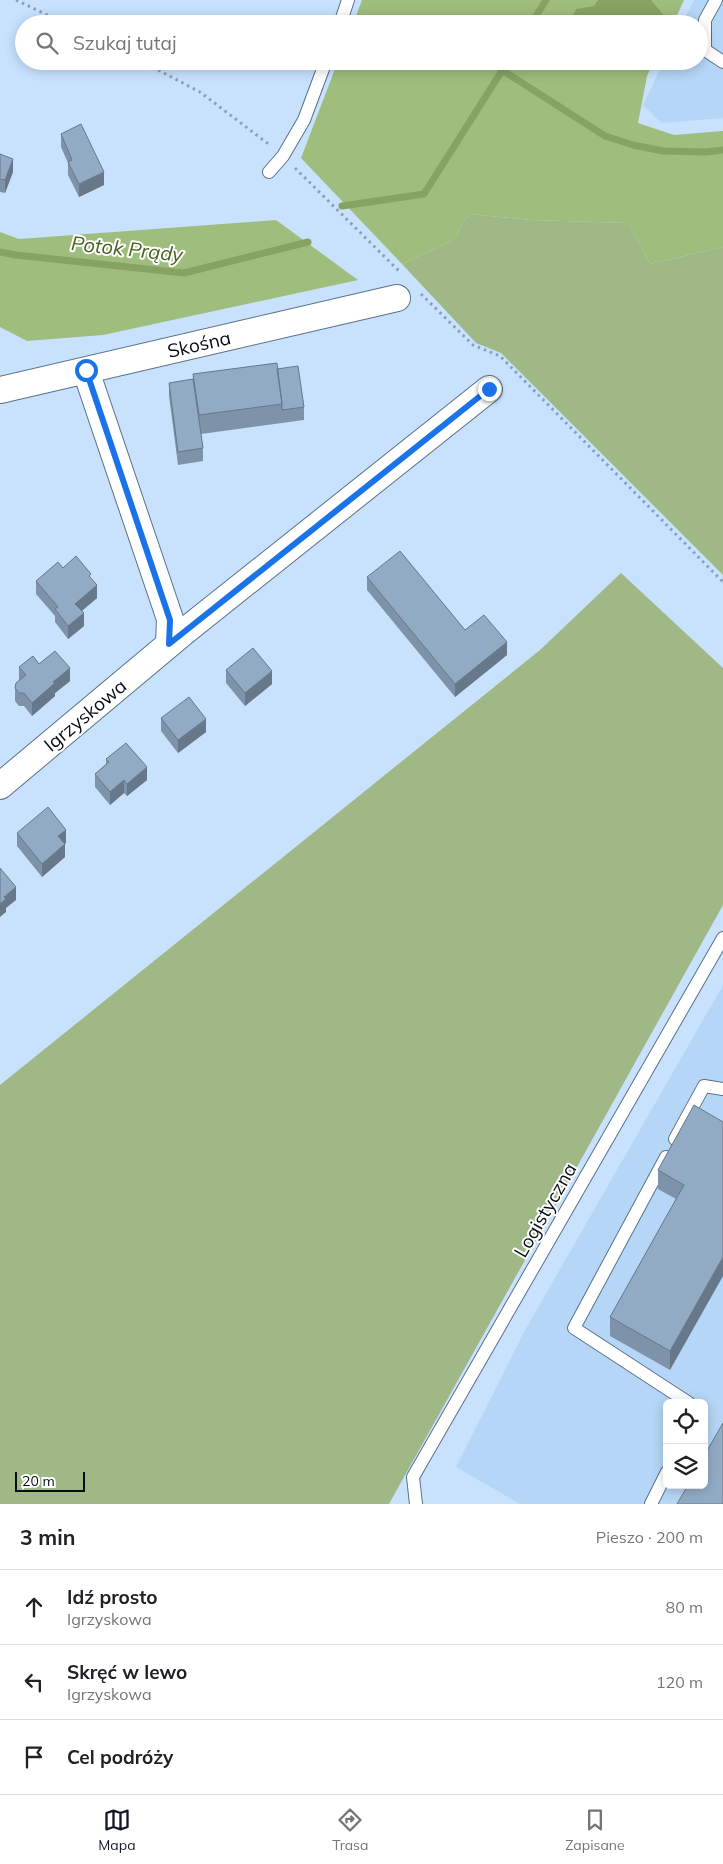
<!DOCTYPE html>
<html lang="pl">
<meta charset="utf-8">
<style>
:root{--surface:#fff;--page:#f2f2f2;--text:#202124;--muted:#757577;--line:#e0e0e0;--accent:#111827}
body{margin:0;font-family:Mulish,sans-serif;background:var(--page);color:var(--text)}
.controls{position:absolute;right:15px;bottom:15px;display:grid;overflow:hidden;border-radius:8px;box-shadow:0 2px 12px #0003}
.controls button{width:45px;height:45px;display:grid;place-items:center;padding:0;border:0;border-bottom:1px solid var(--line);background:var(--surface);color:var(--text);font:25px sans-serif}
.scale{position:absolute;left:15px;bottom:12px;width:70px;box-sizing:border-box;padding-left:5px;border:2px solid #050d16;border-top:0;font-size:14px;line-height:18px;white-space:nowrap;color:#050d16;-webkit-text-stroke:4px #fff;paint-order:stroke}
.stop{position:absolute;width:15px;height:15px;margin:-11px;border:4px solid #1a73e8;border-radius:50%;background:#fff}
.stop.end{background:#1a73e8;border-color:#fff;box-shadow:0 1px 5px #0008}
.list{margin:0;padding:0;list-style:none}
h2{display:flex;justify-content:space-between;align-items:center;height:65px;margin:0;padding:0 20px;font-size:21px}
h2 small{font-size:16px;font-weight:400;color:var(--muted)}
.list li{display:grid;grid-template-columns:32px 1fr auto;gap:15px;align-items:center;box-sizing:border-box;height:75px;padding:0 20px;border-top:1px solid var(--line)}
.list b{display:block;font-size:19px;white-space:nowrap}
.list p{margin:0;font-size:16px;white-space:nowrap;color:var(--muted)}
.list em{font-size:16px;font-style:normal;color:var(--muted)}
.icon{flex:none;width:28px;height:28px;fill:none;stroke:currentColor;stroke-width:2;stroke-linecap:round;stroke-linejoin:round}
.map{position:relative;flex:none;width:723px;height:1504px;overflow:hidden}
.search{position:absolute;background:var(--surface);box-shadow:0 2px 12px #0003;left:15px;right:15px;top:15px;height:55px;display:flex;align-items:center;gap:12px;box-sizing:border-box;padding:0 18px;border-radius:28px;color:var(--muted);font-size:19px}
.sheet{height:290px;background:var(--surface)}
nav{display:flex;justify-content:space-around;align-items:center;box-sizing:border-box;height:70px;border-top:1px solid var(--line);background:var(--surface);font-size:14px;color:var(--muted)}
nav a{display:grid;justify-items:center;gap:2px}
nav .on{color:var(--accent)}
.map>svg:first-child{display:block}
.built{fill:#b5d6f6;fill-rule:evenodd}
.green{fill:#a0b885}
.forest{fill:#9fbd7c}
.water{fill:#86a363}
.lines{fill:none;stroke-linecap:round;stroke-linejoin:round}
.stream{stroke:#86a363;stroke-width:7}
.lane-casing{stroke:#597189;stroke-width:14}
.street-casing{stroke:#597189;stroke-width:28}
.path{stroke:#8b9fb5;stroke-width:3;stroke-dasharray:2.5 4;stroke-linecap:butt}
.lane{stroke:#fff;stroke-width:12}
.street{stroke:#fff;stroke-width:26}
.wall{fill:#7e93a9}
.shaded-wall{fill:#66788a}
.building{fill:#92abc5;stroke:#66788a}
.route{stroke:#1a73e8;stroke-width:6}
.labels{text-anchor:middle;stroke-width:4;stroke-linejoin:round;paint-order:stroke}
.street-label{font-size:19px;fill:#050d16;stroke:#fff}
.water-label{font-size:20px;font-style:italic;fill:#46611d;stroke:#fff}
</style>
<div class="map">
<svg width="723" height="1504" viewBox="0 0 723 1504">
<rect width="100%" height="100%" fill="#c8e2fe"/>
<!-- built -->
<path class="built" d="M694,0H723V118L661,123L643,105L664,61H699V24H682Z
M723,985V1504H520L456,1467L524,1332ZM667,1403H704V1485H667Z"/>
<!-- green -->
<path class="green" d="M469,214L532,220L628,223L650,264L723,247V575L501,353L476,343L402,264L452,241Z
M621,573L723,668V905L389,1504H0V1085L540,650Z"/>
<!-- forest -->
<path class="forest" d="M362,0H684L673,24H353Z
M338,61H654L647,76L638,123L674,135L723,131V247L650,264L628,223L532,220L469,214L452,241L402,264L301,158Z
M276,220L358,280L103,335L27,341L0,327V232L19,239Z"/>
<!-- water -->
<path class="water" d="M598,0H651L665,17L664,24H569L576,9L594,6Z"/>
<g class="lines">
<!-- stream -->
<path class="stream" d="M531,24L546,0
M502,70L605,136L633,145L663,151L706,152L723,150
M342,206L424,194L508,61
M0,252L16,255L184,273L308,242"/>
<!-- lane casing -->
<g class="lane-casing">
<path id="lane" d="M716,0L705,20V50L723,62
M340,24L348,0
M269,172L283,156L304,120L326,61
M675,1139L704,1086L723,1089
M666,1157L574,1328L689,1403
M416,1504L413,1477L723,938
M651,1504L667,1472"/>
</g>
<!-- street casing -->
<g class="street-casing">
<path id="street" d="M86,371L170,619L169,644
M0,390L397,298
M0,786L185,631L489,389"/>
</g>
<!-- path -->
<path class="path" d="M16,0L66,24
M141,61L200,92L271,146
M295,168L401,273
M421,294L473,345L500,356L723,582"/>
<!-- lane -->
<use href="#lane" class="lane"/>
<!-- street -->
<use href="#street" class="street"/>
</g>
<!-- wall -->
<path class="wall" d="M61,134L104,185L79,197L68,175V163L61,147Z
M0,154L13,172L5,193L0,192Z
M277,369L304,407V420L201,434L203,448V461L178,465L169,396V383L193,379V374Z
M63,568L91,579L97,598L82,611L84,626L68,639L55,622V616L36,594V581Z
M367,577L465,630L507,655L455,697L367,590Z
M39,664L70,681L55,693V696L32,716L24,706H19L15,701V688L19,680V667Z
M226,670L272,684L245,706L226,683Z
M161,718L206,732L178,753L161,731Z
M106,759L147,780L127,796L124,793L110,805L95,787V774L106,764Z
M17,833L66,843L64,844L65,857L42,877L17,846Z
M694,1105L670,1370L610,1336V1317L676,1199L658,1189V1170Z"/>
<!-- shaded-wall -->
<path class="shaded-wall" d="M13,159V172L5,193V180Z
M104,172V185L79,197V184Z
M97,585V598L75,616V604Z
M84,613V626L68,639V626Z
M507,642V655L455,697V684Z
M70,668V681L55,693V696L32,716V703L53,682Z
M272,671V684L245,706V693Z
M206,719V732L178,753V740Z
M147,767V780L127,796V784Z
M124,780V793L110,805V792Z
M66,830V843L58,849V836Z
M65,844V857L42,877V864Z
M16,887V900L6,908V912L0,917V904L4,897Z
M723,1257V1276L670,1370V1351Z"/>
<!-- building -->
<path class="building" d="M81,124L104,172L79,184L68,162L72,160L61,134Z
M0,154L13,159L5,180L0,179Z
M277,363L282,404L199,415L193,374Z
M298,366L304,407L282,410V404L277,369Z
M193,379L203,448L178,452L169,383Z
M400,551L465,630L484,615L507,642L455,684L367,577Z
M76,556L91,574L89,576L97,585L75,604L84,613L68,626L55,609L58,607L36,581L58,562L63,568Z
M253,648L272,671L245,693L226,670Z
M55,651L70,668L53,682L55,683L32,703L24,693H19L15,688L16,683L26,675L19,667L33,656L39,664Z
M189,697L206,719L178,740L161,718Z
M126,743L147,767L127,784L124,780L110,792L95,774L109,762L106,759Z
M48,807L66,830L58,836L65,844L42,864L17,833Z
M0,868L16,887L4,897L6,899L0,904Z
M694,1105L723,1122V1257L670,1351L610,1317L684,1185L658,1170Z
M723,1423V1504H677L688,1485H704V1456Z"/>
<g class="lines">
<!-- route -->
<path class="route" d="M86,370L170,620L169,644L489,389"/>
</g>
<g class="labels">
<!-- street labels -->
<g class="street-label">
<text transform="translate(199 344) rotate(-13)" y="7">Skośna</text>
<text transform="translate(85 715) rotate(-40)" y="7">Igrzyskowa</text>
<text transform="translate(545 1210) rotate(-60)" y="7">Logistyczna</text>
</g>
<!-- water labels -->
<g class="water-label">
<text transform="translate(127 249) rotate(6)" y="7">Potok Prądy</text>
</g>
</g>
</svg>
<div class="controls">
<button><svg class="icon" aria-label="locate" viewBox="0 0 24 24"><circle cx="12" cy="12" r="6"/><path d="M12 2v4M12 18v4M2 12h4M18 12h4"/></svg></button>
<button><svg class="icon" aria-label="layers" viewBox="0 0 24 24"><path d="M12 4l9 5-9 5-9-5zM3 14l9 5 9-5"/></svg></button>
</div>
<div class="scale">20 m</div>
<div class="stop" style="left:86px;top:370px"></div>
<div class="stop end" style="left:489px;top:389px"></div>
<div class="search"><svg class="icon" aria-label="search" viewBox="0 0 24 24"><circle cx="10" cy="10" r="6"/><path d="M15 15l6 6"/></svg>Szukaj tutaj</div>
</div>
<section class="sheet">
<h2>3 min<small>Pieszo · 200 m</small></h2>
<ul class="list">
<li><svg class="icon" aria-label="ahead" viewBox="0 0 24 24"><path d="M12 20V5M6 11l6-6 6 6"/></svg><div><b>Idź prosto</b><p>Igrzyskowa</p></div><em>80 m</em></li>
<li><svg class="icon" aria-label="left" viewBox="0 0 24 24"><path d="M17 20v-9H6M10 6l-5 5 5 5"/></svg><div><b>Skręć w lewo</b><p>Igrzyskowa</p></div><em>120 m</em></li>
<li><svg class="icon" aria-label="arrive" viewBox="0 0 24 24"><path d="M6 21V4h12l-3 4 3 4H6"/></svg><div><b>Cel podróży</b></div></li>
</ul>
</section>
<nav>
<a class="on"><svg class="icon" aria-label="map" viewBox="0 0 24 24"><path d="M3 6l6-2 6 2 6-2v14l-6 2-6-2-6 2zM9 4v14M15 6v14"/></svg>Mapa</a>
<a><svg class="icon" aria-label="directions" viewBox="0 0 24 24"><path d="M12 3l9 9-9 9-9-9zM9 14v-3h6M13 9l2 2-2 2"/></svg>Trasa</a>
<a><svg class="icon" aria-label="saved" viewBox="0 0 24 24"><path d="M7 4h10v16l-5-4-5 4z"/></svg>Zapisane</a>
</nav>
